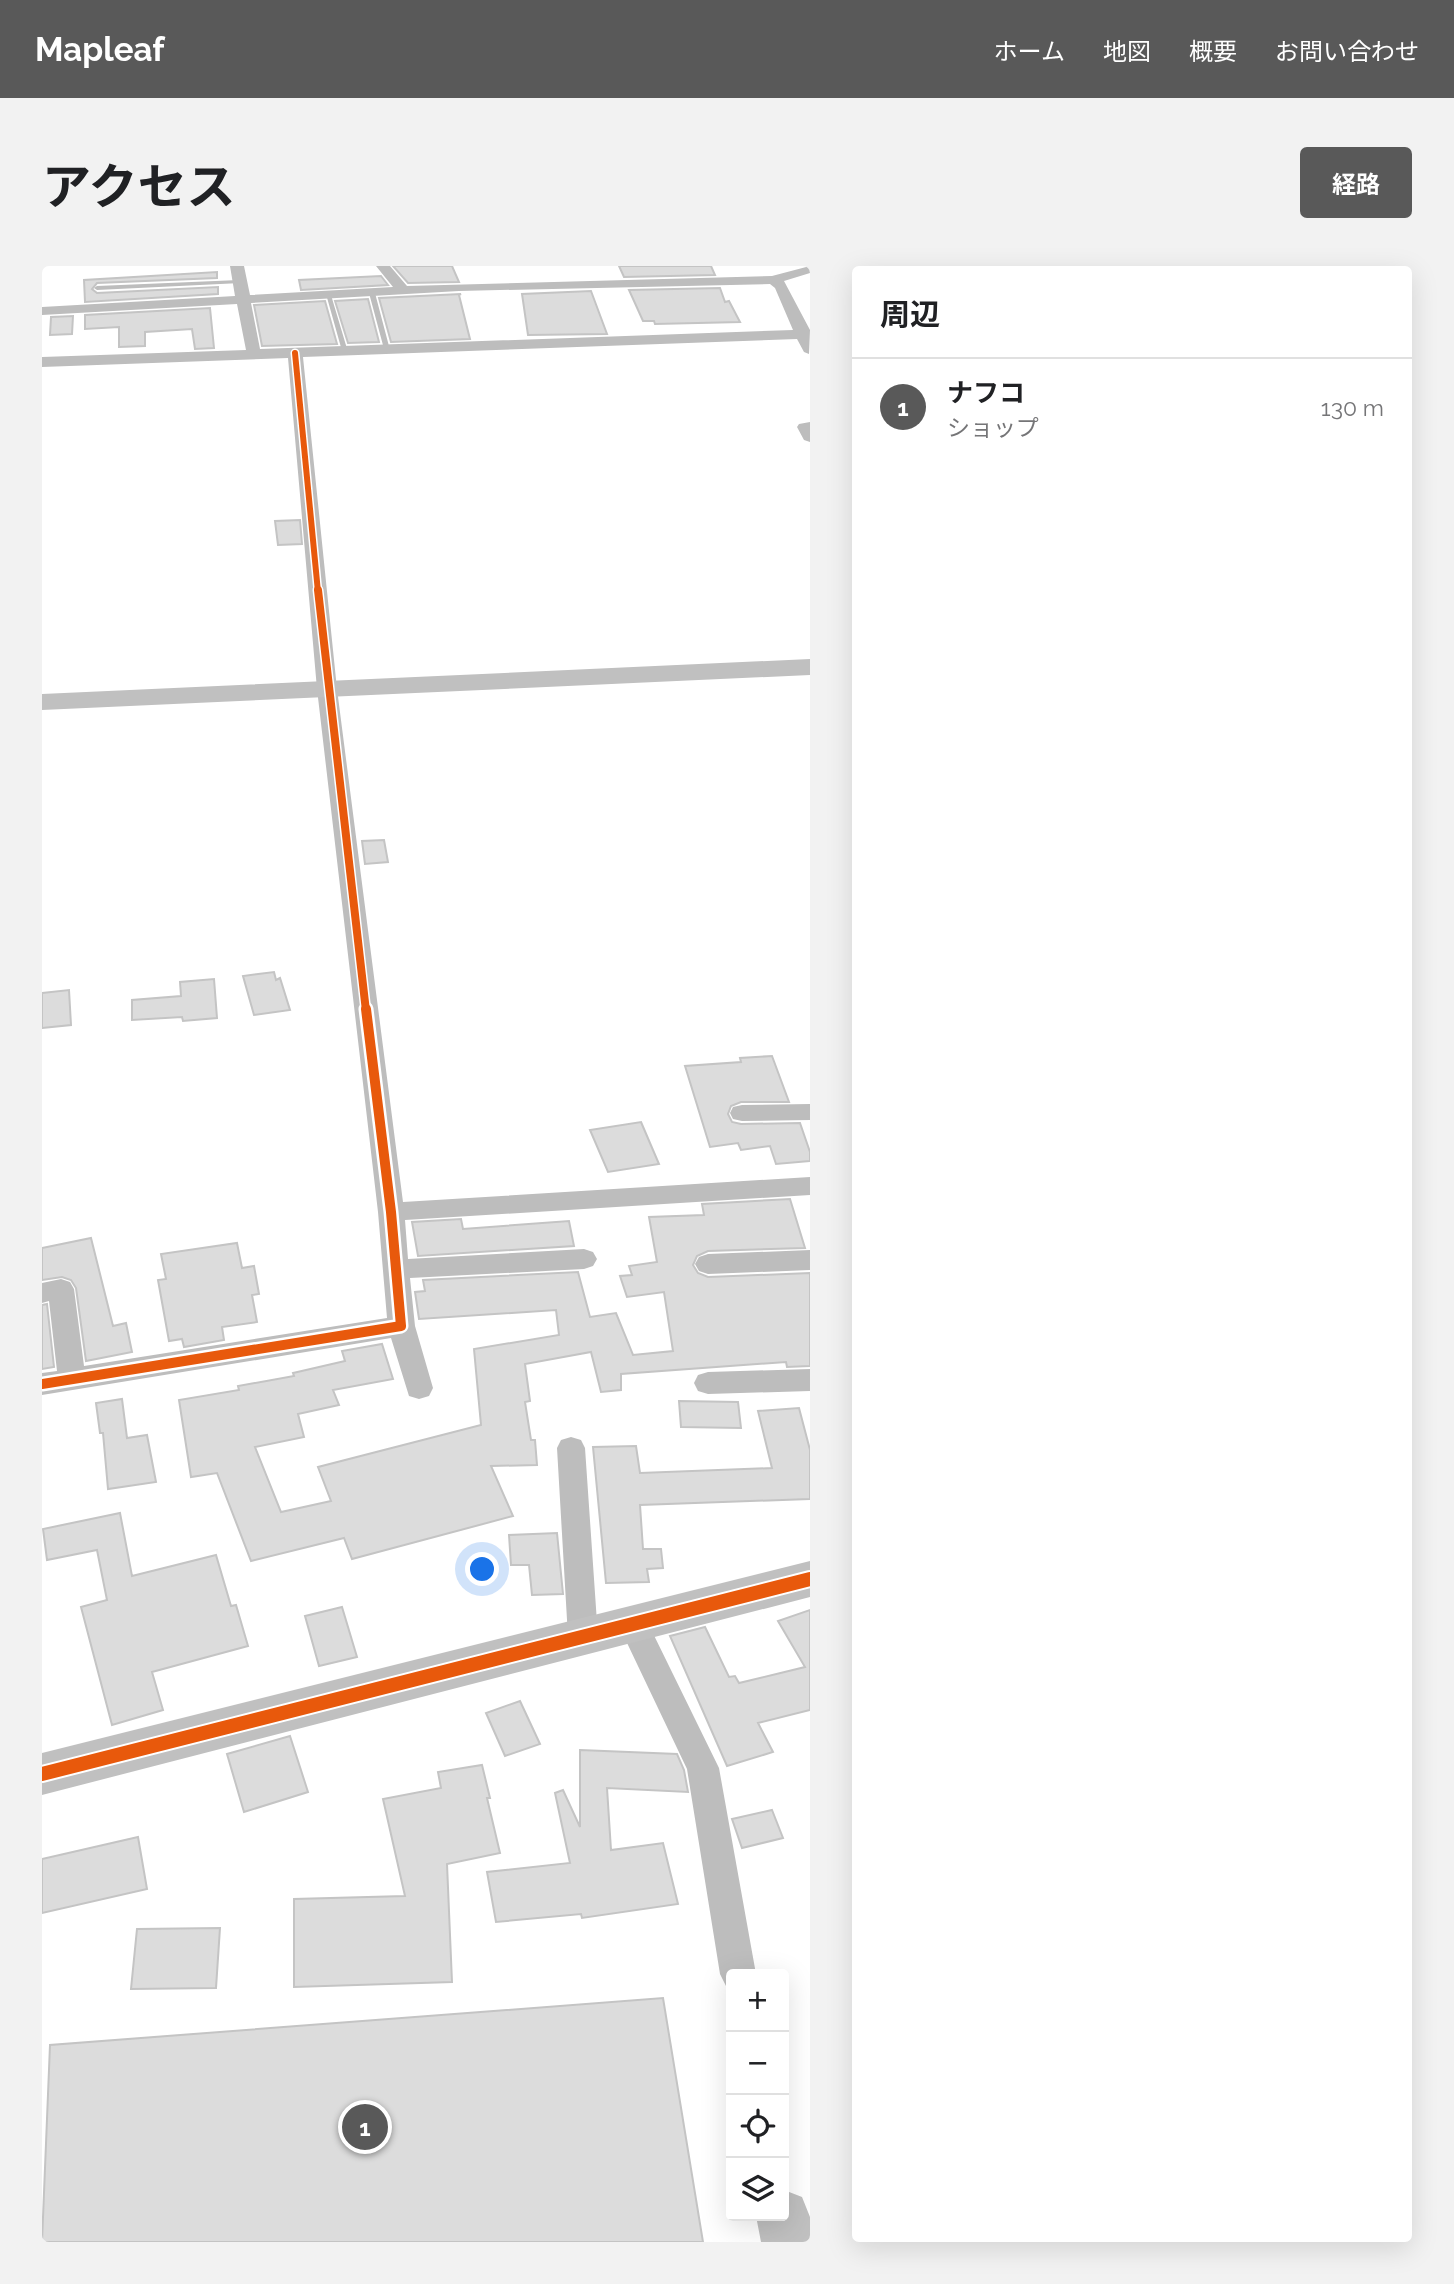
<!DOCTYPE html>
<html lang="ja">
<meta charset="utf-8">
<style>
:root{--surface:#fff;--page:#f2f2f2;--text:#202124;--muted:#757577;--line:#e0e0e0;--accent:#595959}
body{margin:0;font-family:Raleway,"Noto Sans JP",sans-serif;background:var(--page);color:var(--text)}
.controls{position:absolute;right:21px;bottom:21px;display:grid;overflow:hidden;border-radius:7px;box-shadow:0 7px 28px #0002}
.controls button{width:63px;height:63px;display:grid;place-items:center;padding:0;border:0;border-bottom:2px solid var(--line);background:var(--surface);color:var(--text);font:35px sans-serif}
.you{position:absolute;left:441px;top:1304px;width:24px;height:24px;margin:-18px;border:5px solid #fff;border-radius:50%;background:#1a73e8;box-shadow:0 0 0 10px #1a73e833}
.badge{display:grid;place-items:center;width:46px;height:46px;border-radius:50%;background:var(--accent);color:#fff;font-size:23px;font-weight:700}
.pin{position:absolute;translate:-50% -50%;border:4px solid #fff;box-shadow:0 2px 7px #0006}
.list{margin:0;padding:0;list-style:none}
h2{display:flex;justify-content:space-between;align-items:center;height:91px;margin:0;padding:0 28px;font-size:30px}
h2 small{font-size:23px;font-weight:400;color:var(--muted)}
.list li{display:grid;grid-template-columns:46px 1fr auto;gap:21px;align-items:center;box-sizing:border-box;height:98px;padding:0 28px;border-top:2px solid var(--line)}
.list b{display:block;font-size:26px;white-space:nowrap}
.list p{margin:0;font-size:23px;white-space:nowrap;color:var(--muted)}
.list em{font-size:23px;font-style:normal;color:var(--muted)}
.icon{flex:none;width:38px;height:38px;fill:none;stroke:currentColor;stroke-width:2;stroke-linecap:round;stroke-linejoin:round}
.map{position:relative;flex:none;width:768px;height:1976px;overflow:hidden;border-radius:7px}
header{display:flex;align-items:center;gap:42px;box-sizing:border-box;height:98px;padding:0 35px;background:var(--accent);color:#fff}
header strong{font-size:33px}
nav{display:flex;gap:38px;margin-inline-start:auto;font-size:24px}
.intro{display:flex;align-items:center;justify-content:space-between;box-sizing:border-box;height:168px;padding:0 42px}
h1{margin:0;font-size:49px}
.button{padding:18px 32px;border-radius:7px;background:var(--accent);color:#fff;font-size:24px;font-weight:700}
main{display:flex;gap:42px;padding:0 42px}
aside{flex:1;background:var(--surface);border-radius:7px;box-shadow:0 7px 28px #0002}
.map>svg:first-child{display:block}
.building{fill:#dcdcdc;stroke:#c4c4c4;stroke-width:2}
.lines{fill:none;stroke-linecap:round;stroke-linejoin:round}
.lane{fill:#bdbdbd;fill-rule:evenodd}
.street{fill:#bdbdbd;fill-rule:evenodd}
.secondary{fill:#c0c0c0;fill-rule:evenodd}
.cycleway-far3-casing{stroke:#fff;stroke-width:9}
.cycleway-far2-casing{stroke:#fff;stroke-width:11}
.cycleway-far1-casing{stroke:#fff;stroke-width:15}
.cycleway-casing{stroke:#fff;stroke-width:18}
.cycleway-far3{stroke:#e8590c;stroke-width:6}
.cycleway-far2{stroke:#e8590c;stroke-width:8}
.cycleway-far1{stroke:#e8590c;stroke-width:10}
.cycleway{stroke:#e8590c;stroke-width:14}
</style>
<header>
<strong>Mapleaf</strong>
<nav><a>ホーム</a><a>地図</a><a>概要</a><a>お問い合わせ</a></nav>
</header>
<div class="intro"><h1>アクセス</h1><a class="button">経路</a></div>
<main>
<div class="map">
<svg width="768" height="1976" viewBox="0 0 768 1976">
<rect width="100%" height="100%" fill="#fff"/>
<!-- building -->
<path class="building" d="M351,0H410L417,16L366,17Z
M577,0H669L673,9L582,11Z
M175,6V12L55,17L50,23L55,27L176,21V28L43,36L42,14Z
M339,10L346,19L259,24L257,14Z
M678,22L683,36L687,35L698,56L613,58L612,55H601L587,24Z
M549,25L565,68L486,69L480,28Z
M419,28L417,29L428,73L349,76L337,32Z
M326,33L337,76L306,77L293,35Z
M283,35L295,78L220,80L212,39Z
M168,42L172,82L153,83L150,63L103,66V80L77,81V61L43,63V49Z
M31,50L30,68L8,69L9,51Z
M258,254L260,278L236,279L233,255Z
M342,574L346,596L323,598L320,575Z
M232,706L234,714L238,712L248,744L212,749L201,710Z
M172,713L175,752L141,755L140,751L90,754V734L139,730L138,716Z
M27,724L29,759L0,762V727Z
M730,790L747,836H699L689,840L686,848L690,856L699,858L758,857L768,886V895L734,898L728,880L699,884L696,877L668,881L643,800L699,796L698,792Z
M599,856L617,898L566,906L548,864Z
M748,933L763,982L666,985L655,990L651,999L656,1007L666,1011L768,1007V1100L745,1101L744,1096L579,1108V1124L559,1126L549,1086L483,1098L488,1135L483,1136L489,1174H493L495,1199L449,1200L471,1250L310,1293L302,1272L209,1295L175,1207L149,1211L137,1134L197,1124L196,1120L252,1110L251,1107L303,1095L300,1085L340,1078L351,1113L291,1124L297,1139L256,1148L262,1171L213,1181L239,1246L289,1235L276,1201L439,1159L432,1083L517,1069L514,1044L377,1053L373,1026L383,1025L381,1014L536,1006L548,1051L574,1047L591,1089L631,1085L622,1026L585,1031L578,1010L590,1009L587,1000L615,996L607,951L662,949L660,938Z
M419,953L421,963L527,955L532,980L376,990L370,956Z
M49,972L71,1060L84,1057L90,1086L44,1095L34,1022L29,1014L20,1011L0,1014V982Z
M195,977L200,1002L212,1000L217,1028L210,1029L215,1056L180,1061L182,1074L142,1081L140,1073L127,1075L116,1014L124,1013L119,988Z
M5,1038L12,1101L0,1103V1039Z
M80,1133L85,1172L105,1169L114,1216L66,1223L61,1167H58L54,1137Z
M637,1135L696,1136L699,1162L639,1161Z
M757,1142L768,1184V1233L598,1239L601,1283H619L621,1302L605,1303L607,1316L564,1317L551,1181L594,1180L598,1207L730,1202L716,1145Z
M78,1247L90,1310L174,1289L189,1340L194,1339L206,1380L110,1406L121,1444L70,1459L39,1341L65,1334L55,1284L5,1294L1,1263Z
M515,1267L521,1328L490,1329L487,1299H469L467,1269Z
M300,1341L315,1391L277,1400L263,1350Z
M768,1344V1444L716,1457L731,1486L685,1500L628,1370L663,1361L687,1411L693,1410L697,1417L763,1401L736,1355Z
M478,1435L498,1478L463,1490L444,1447Z
M248,1470L266,1526L202,1546L185,1488Z
M538,1484L635,1488L642,1504L646,1526L565,1522L569,1584L621,1577L636,1638L540,1652L539,1648L454,1656L445,1606L528,1597L513,1527L521,1524L538,1561Z
M440,1499L448,1532H445L458,1587L405,1598L410,1716L252,1721V1633L363,1630L341,1533L399,1522L396,1506Z
M730,1544L741,1572L700,1582L690,1553Z
M96,1571L105,1623L0,1647V1593Z
M178,1662L174,1722L89,1723L95,1663Z
M621,1732L661,1976H0L8,1779Z"/>
<g class="lines">
<!-- lane -->
<path class="lane" d="M197,14L200,16L199,17L55,24L52,22L55,20Z
M330,25L333,27L348,84L342,83L327,27Z
M284,28L289,29L306,86L300,85Z"/>
<!-- street -->
<path class="street" d="M188,0H202L208,29L351,21L334,0H348L365,20L730,10L768,0V7L742,15L768,64L767,88L762,86L755,73L261,91L295,423L361,936L768,911V929L363,954L366,993L542,983L551,986L555,993L551,1000L542,1003L368,1012L373,1060L391,1122L387,1130L377,1133L367,1130L349,1072L0,1129V1107L15,1105L7,1035L0,1037V1017L19,1013L28,1016L32,1023L42,1100L345,1052L336,946L275,423L246,92L0,101V91L204,84L195,38L0,49V41L193,30ZM728,18L733,22L751,64L218,83L209,37L417,25Z
M768,156V176L762,174L755,161L757,158Z
M768,838V854L700,855L691,853L688,847L691,841L700,839Z
M768,984V1004L666,1008L657,1005L653,998L657,991L666,988Z
M768,1103V1125L666,1128L656,1125L652,1117L656,1109L666,1106Z
M529,1171L539,1174L543,1182L556,1371L552,1380L541,1384L530,1380L526,1371L515,1182L519,1174Z
M591,1345L602,1349L677,1502L714,1708H689V1722L684,1720L678,1708L645,1503L576,1358L580,1349Z"/>
<!-- secondary -->
<path class="secondary" d="M768,393V409L0,444V428Z
M768,1295V1331L0,1529V1487Z
M742,1924L760,1931L768,1951V1976H719L714,1950H742Z"/>
<!-- cycleway-far3 casing -->
<g class="cycleway-far3-casing">
<path id="cycleway-far3" d="M253,87L276,326"/>
</g>
<!-- cycleway-far2 casing -->
<g class="cycleway-far2-casing">
<path id="cycleway-far2" d="M276,324L324,745"/>
</g>
<!-- cycleway-far1 casing -->
<g class="cycleway-far1-casing">
<path id="cycleway-far1" d="M0,1118L359,1060L349,946L324,743"/>
</g>
<!-- cycleway casing -->
<g class="cycleway-casing">
<path id="cycleway" d="M0,1508L768,1313"/>
</g>
<!-- cycleway-far3 -->
<use href="#cycleway-far3" class="cycleway-far3"/>
<!-- cycleway-far2 -->
<use href="#cycleway-far2" class="cycleway-far2"/>
<!-- cycleway-far1 -->
<use href="#cycleway-far1" class="cycleway-far1"/>
<!-- cycleway -->
<use href="#cycleway" class="cycleway"/>
</g>
</svg>
<div class="controls">
<button>+</button>
<button>−</button>
<button><svg class="icon" aria-label="locate" viewBox="0 0 24 24"><circle cx="12" cy="12" r="6"/><path d="M12 2v4M12 18v4M2 12h4M18 12h4"/></svg></button>
<button><svg class="icon" aria-label="layers" viewBox="0 0 24 24"><path d="M12 4l9 5-9 5-9-5zM3 14l9 5 9-5"/></svg></button>
</div>
<div class="you"></div>
<div class="pin badge" style="left:323px;top:1861px">1</div>
</div>
<aside>
<h2>周辺<small></small></h2>
<ul class="list">
<li><span class="badge">1</span><div><b>ナフコ</b><p>ショップ</p></div><em>130 m</em></li>
</ul>
</aside>
</main>
